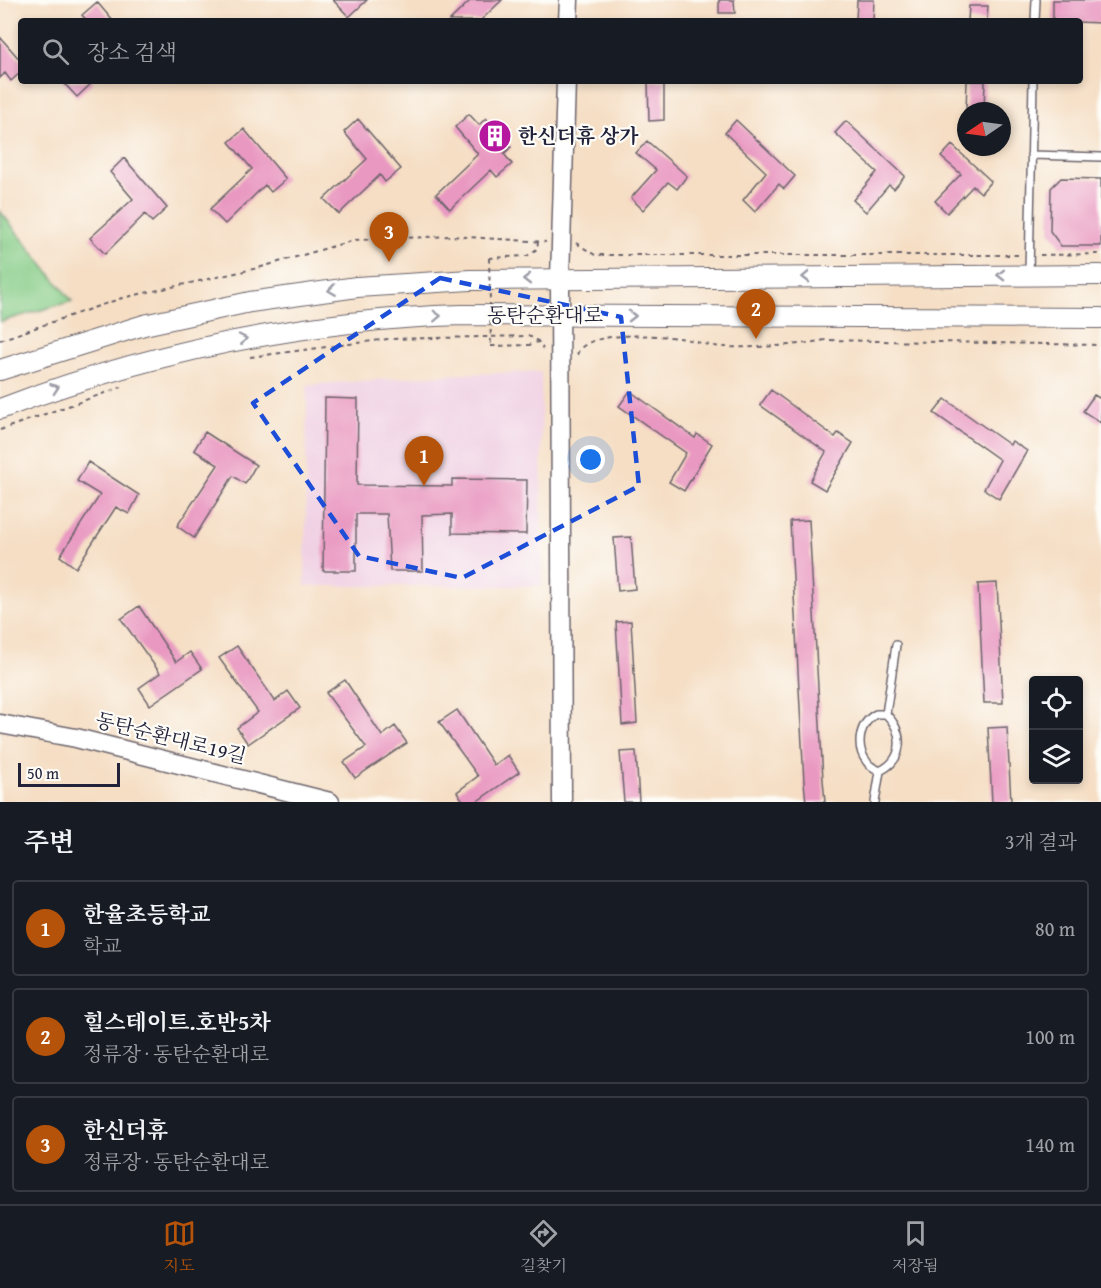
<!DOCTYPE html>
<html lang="ko">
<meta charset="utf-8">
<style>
:root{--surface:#171b24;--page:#242831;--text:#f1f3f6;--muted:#9ea1a6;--line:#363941;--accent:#b45309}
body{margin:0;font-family:"Gentium Book Plus","Noto Serif KR",serif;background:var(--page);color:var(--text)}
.controls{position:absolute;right:18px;bottom:18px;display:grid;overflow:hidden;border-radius:6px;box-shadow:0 3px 9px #0003}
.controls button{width:54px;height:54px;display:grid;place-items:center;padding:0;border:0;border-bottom:2px solid var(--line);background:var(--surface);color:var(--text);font:30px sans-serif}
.compass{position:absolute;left:957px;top:102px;width:54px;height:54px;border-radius:50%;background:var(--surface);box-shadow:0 3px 9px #0003;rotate:257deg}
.scale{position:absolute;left:18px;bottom:15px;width:102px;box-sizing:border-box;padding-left:6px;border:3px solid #22223b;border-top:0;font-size:16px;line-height:21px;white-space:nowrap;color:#22223b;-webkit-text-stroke:4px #fdfcf7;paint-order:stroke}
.you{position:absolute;left:591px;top:460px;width:21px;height:21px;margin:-15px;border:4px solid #fff;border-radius:50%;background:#1a73e8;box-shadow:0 0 0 9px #1a73e833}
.badge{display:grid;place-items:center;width:39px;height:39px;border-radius:50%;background:var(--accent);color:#fff;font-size:20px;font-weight:700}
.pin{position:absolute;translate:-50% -50px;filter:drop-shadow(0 2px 3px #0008)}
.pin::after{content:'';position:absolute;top:32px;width:21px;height:18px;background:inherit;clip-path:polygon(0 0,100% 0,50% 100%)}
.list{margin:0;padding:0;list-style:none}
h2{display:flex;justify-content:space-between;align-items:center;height:78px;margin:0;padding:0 24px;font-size:26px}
h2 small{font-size:20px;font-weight:400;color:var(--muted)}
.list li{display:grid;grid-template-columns:39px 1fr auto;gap:18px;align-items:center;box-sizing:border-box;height:96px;margin:0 12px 12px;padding:0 12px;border:2px solid var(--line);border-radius:6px}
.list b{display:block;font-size:22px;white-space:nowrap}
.list p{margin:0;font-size:20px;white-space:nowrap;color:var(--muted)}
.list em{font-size:20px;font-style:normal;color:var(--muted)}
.icon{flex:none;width:33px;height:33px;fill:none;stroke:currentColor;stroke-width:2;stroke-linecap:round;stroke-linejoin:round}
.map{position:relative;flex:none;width:1101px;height:802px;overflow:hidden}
.search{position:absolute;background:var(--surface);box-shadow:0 3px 9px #0003;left:18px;right:18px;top:18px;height:66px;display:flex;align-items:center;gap:15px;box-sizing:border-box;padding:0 21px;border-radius:6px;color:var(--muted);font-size:22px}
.sheet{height:402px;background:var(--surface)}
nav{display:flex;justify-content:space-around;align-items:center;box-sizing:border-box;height:84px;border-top:2px solid var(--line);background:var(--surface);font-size:16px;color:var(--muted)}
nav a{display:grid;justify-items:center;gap:3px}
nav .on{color:var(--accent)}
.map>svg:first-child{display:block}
.built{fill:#f0d0e4}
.green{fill:#86cc87;stroke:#547761;stroke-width:1.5}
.building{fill:#e998c1}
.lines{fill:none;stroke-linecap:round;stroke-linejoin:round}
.service-casing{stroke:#6c646b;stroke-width:10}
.tertiary-casing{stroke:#6c646b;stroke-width:21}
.secondary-casing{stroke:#6c646b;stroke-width:22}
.path{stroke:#6c646b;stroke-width:2;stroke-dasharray:4.5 4.5;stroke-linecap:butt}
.service{stroke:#fff;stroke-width:7}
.tertiary{stroke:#fff;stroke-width:18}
.secondary{stroke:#fff;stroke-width:20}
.path-bridge{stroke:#6c646b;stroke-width:2;stroke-dasharray:4.5 4.5;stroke-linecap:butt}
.oneway{stroke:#9c9ca7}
.marked{fill:none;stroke:#1d4ed8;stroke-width:4.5;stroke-dasharray:12 8;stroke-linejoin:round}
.labels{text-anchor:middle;stroke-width:4.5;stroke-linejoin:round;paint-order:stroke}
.poi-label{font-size:20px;font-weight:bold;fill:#22223b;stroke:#fdfcf7;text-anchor:start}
.street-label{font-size:20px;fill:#22223b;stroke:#fdfcf7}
</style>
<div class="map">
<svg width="1101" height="802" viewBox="0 0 1101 802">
<rect width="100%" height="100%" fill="#fdfcf7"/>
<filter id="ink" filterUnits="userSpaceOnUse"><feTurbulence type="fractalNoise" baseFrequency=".0167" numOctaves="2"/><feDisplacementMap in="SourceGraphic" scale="12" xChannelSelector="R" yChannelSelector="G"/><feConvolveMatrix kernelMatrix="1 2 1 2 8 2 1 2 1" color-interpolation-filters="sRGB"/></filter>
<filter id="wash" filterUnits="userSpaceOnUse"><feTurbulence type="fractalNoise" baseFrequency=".008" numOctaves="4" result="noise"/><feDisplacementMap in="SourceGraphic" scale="24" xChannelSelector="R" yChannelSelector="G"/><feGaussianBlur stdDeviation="1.35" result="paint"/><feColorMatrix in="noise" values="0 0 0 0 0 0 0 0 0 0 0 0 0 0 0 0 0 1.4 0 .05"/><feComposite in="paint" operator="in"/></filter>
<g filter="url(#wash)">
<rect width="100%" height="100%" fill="#f5dec4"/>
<!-- built -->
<path class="built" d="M541,372L542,586H305L307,385L456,374Z"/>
<!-- green -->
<path class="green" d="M0,211L72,301L0,322Z"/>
<g id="blocks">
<!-- building -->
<path class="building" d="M333,0H367L349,17Z
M471,0H502L480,21H449Z
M719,0H734L735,13H719Z
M857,0H874L873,21H856Z
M1053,0H1101V23L1053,21Z
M97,2L113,21H87L82,15Z
M969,6H988L987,21H968Z
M0,37L21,61V72L11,81L5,73L0,78Z
M62,81H94L77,97Z
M648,81H664V120L649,121Z
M967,81H985L984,111H966Z
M469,114L479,125L486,118L511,147L504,154L512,164L497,177L491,170L450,209L436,194L478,154L455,127Z
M358,119L401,169L385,182L380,175L339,214L324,199L367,159L344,132Z
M736,120L795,176L784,189L779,184L755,212L743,200L766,172L725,133Z
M846,121L905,176L894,189L889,185L866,212L853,200L877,172L835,133Z
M244,129L286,179L271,192L265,185L225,224L210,209L252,169L229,142Z
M647,141L687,176L677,189L668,182L643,210L631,198L656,170L636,153Z
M952,145L991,181L981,193L973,186L947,213L935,201L961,174L941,157Z
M124,158L167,208L152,222L145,214L105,254L90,238L133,199L110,172Z
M1061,178L1101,179V246H1061L1050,231L1051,188Z
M771,390L835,437L838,433L853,443L825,490L810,481L826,452L760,405Z
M630,391L695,438L697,434L712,444L684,491L669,482L686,453L619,406Z
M1094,395L1101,399V423L1083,411Z
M325,398L358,399L357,485L452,486V479L527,480L526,534L452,533V514L422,515L423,571H390L387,514H356V571H323Z
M945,399L1010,445L1012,441L1027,451L999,499L984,489L1000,460L934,413Z
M205,432L256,465L245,484L233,476L194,538L177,526L218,465L194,450Z
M88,462L139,495L129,514L116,507L76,568L60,556L100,495L77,481Z
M809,520L823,780L825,802H806L804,782L790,521Z
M631,537L635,589L618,591L614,538Z
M997,583L1003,703H984L978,584Z
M139,606L176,662L190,652L202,669L150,705L139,688L160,673L121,619Z
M631,621L637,723L622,725L616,622Z
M237,646L275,701L288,691L300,708L248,744L237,728L258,712L219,658Z
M345,680L382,736L395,726L407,743L355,778L344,762L366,747L326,693Z
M457,710L494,765L508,755L519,772L476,802H464L457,792L478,776L439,722Z
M1007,727L1011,802H992L988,728Z
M636,751L639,802H624L620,752Z"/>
</g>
</g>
<g filter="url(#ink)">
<use href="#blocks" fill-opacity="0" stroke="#6c646b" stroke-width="1.5"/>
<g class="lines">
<!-- service casing -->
<g class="service-casing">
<path id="service" d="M1035,21L1036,0
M1031,155L1101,157
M1029,273L1033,81
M876,714H886C904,732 905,759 880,771C876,769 869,766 867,762C855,747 859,723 876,714Z
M886,714L896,645
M875,802L880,771"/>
</g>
<!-- tertiary casing -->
<g class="tertiary-casing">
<path id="tertiary" d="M568,21L569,0
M0,724L76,738L330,802
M562,802L560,279L566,81"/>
</g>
<!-- secondary casing -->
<g class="secondary-casing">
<path id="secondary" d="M0,370L144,325L250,302L357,287L470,280L1101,275
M0,409C149,352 303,320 462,315L1101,318"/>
</g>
<!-- path -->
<path class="path" d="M576,243L595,255H1019
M1040,255L1101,254
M489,258L527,256L537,249L538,242
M0,340L122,298L258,268L355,240L451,236L546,242
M491,346L529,345L538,342
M577,355C583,330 657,335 679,338C694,340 709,347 725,347C759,348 792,346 826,340L1101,345
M250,357L388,339L529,336L538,341L543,349
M0,430L122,387"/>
<!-- service -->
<use href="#service" class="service"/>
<!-- tertiary -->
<use href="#tertiary" class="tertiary"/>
<!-- secondary -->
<use href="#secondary" class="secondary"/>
<!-- path-bridge -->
<path class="path-bridge" d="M489,258L491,346"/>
</g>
<!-- one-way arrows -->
<defs><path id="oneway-chevron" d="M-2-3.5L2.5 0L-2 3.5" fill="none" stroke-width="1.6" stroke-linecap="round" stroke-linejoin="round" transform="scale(1.5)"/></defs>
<g class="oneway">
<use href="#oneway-chevron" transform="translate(1001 275) rotate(179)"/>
<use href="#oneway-chevron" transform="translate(806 277) rotate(179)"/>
<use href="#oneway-chevron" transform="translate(527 279) rotate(180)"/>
<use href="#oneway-chevron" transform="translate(332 290) rotate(172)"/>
<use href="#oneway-chevron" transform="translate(437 316) rotate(-2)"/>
<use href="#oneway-chevron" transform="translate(632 316)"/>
<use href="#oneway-chevron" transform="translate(243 339) rotate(-12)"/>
<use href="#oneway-chevron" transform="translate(55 388) rotate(-19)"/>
</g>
</g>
<!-- marked area -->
<path class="marked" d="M440,278L621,317L639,486L462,578L359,556L253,403Z"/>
<!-- icons -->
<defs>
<g id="building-disc" transform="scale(1.725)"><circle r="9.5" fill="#b5179e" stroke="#fdfcf7"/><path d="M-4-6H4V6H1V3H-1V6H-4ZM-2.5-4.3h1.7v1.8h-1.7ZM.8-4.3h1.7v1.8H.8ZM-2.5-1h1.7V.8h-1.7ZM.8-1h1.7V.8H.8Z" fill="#fff"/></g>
</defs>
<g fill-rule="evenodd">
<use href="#building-disc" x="495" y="136"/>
</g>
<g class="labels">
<!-- poi labels -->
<g class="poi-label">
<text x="518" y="143">한신더휴 상가</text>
</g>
<!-- street labels -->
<g class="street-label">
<text x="545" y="322">동탄순환대로</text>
<text transform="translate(171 738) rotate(14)" y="7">동탄순환대로19길</text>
</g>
</g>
</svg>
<div class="controls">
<button><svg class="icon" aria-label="locate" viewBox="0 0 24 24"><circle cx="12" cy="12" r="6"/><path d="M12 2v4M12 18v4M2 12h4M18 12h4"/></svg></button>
<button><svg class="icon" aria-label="layers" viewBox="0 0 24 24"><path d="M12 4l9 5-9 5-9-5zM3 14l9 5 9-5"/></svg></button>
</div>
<svg class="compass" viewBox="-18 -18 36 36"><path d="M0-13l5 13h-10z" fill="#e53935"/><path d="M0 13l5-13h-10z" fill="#9ea1a6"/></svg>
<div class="scale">50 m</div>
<div class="you"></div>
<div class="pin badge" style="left:424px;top:486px">1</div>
<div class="pin badge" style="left:756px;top:339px">2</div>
<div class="pin badge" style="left:389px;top:262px">3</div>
<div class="search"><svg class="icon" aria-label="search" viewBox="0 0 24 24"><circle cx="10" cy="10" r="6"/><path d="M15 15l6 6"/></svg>장소 검색</div>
</div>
<section class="sheet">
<h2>주변<small>3개 결과</small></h2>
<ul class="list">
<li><span class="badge">1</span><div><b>한율초등학교</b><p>학교</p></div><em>80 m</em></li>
<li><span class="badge">2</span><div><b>힐스테이트.호반5차</b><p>정류장 · 동탄순환대로</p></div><em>100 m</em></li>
<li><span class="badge">3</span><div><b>한신더휴</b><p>정류장 · 동탄순환대로</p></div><em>140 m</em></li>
</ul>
</section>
<nav>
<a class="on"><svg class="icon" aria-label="map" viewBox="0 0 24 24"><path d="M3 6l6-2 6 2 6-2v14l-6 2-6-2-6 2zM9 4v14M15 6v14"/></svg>지도</a>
<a><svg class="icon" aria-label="directions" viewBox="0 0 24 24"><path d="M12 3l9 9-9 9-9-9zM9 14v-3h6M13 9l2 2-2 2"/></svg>길찾기</a>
<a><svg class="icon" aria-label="saved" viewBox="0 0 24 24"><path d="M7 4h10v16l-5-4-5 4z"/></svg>저장됨</a>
</nav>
